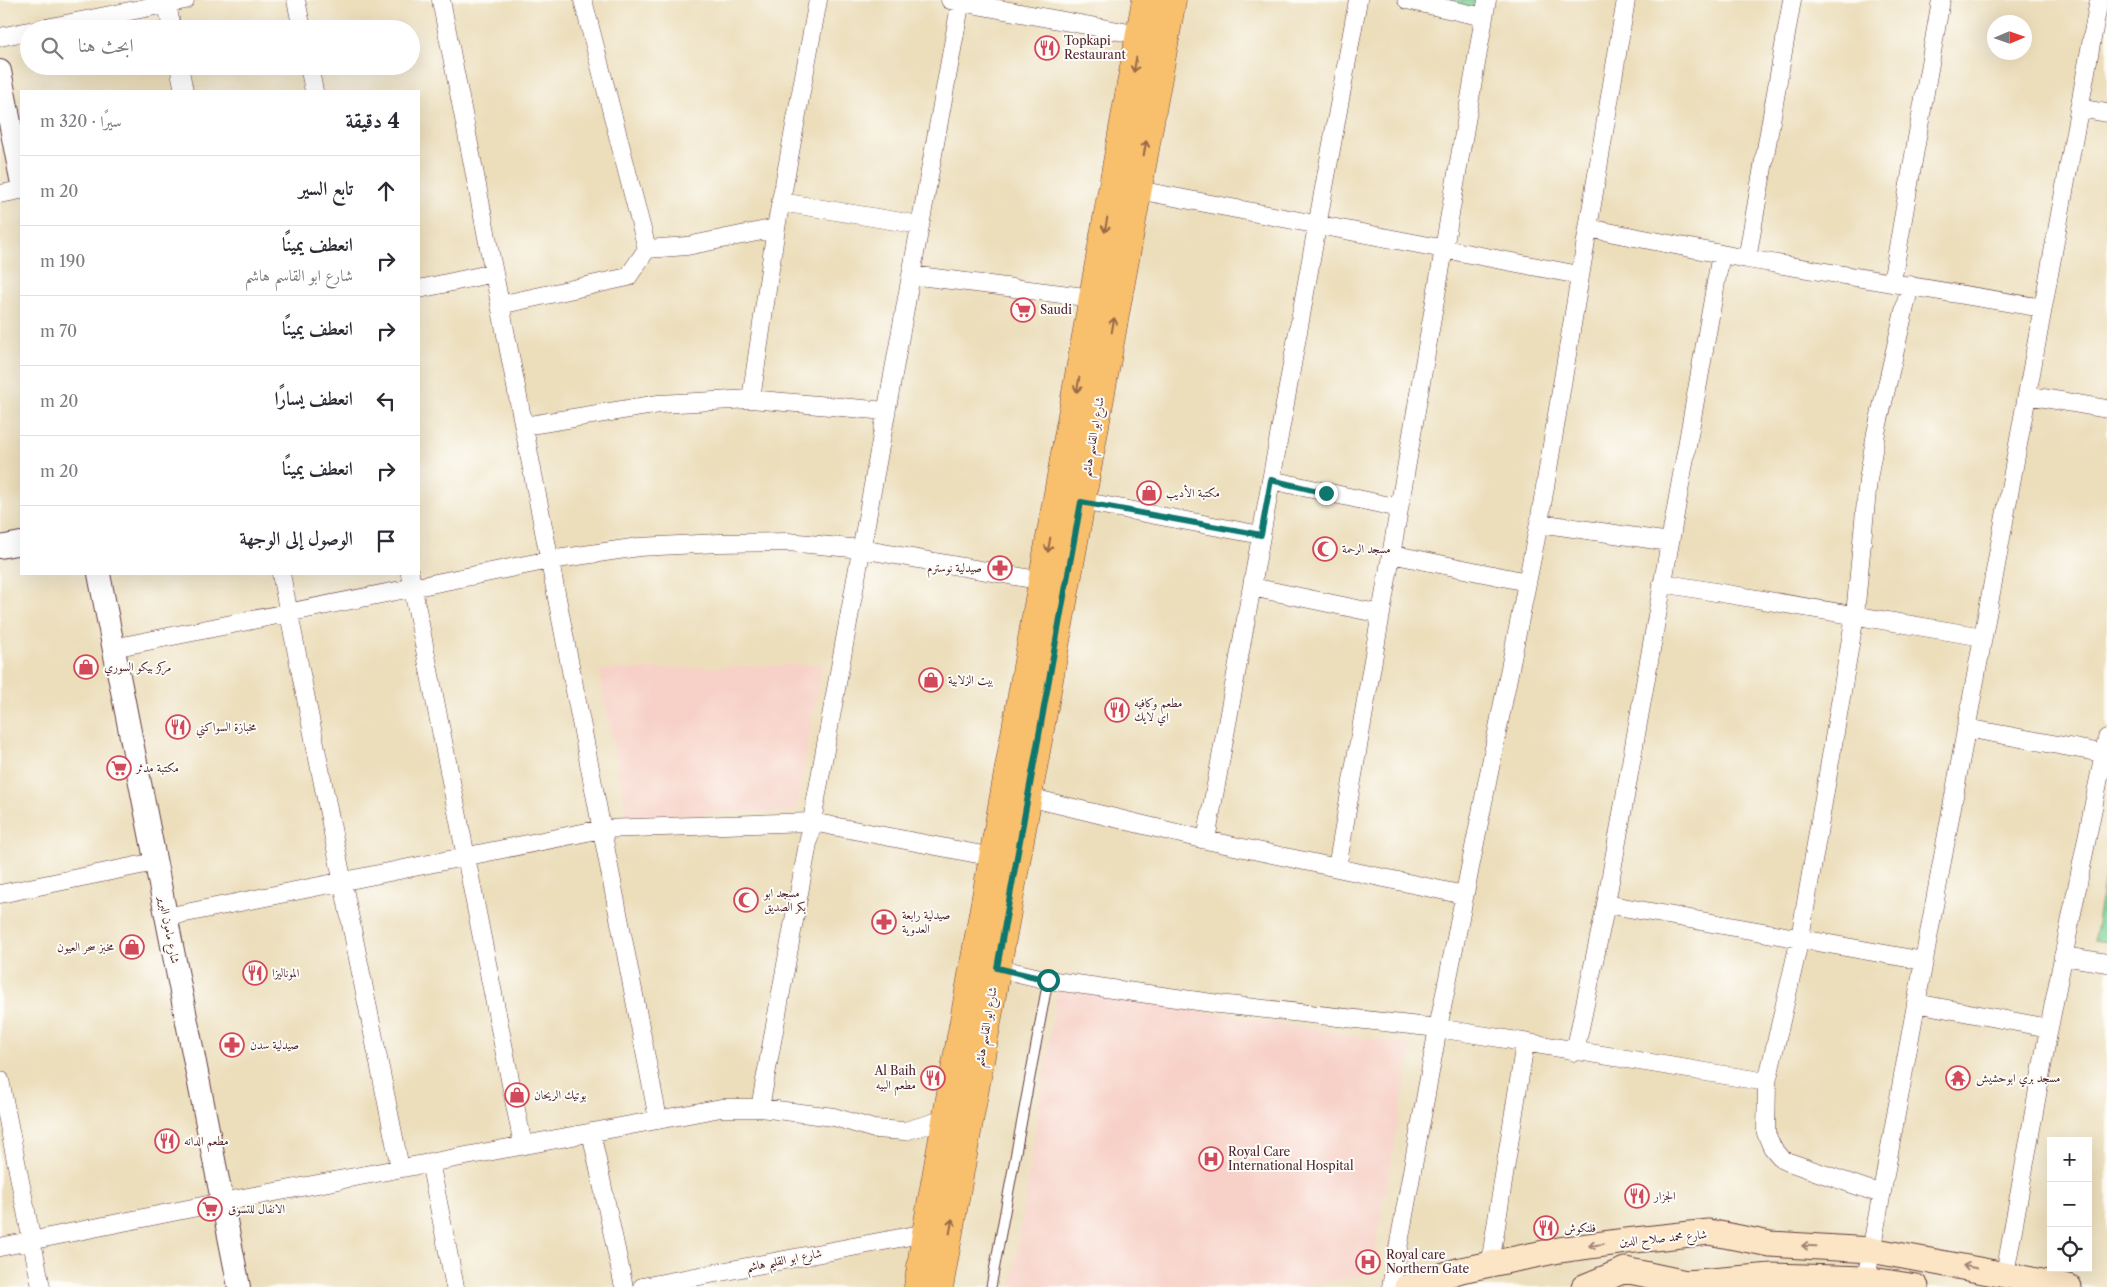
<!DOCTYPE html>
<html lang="ar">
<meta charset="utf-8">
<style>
:root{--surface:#fff;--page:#f7f7f7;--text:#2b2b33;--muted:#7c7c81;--line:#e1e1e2}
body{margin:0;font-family:"Libre Caslon Text",Amiri,serif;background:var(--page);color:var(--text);direction:rtl}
.controls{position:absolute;right:15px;bottom:15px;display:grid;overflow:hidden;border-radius:0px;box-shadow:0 5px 20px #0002}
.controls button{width:45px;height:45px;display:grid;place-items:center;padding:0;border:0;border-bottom:1px solid var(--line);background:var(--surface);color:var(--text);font:25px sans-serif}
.compass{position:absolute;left:1987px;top:15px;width:45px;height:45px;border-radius:50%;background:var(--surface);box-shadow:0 5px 20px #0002;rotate:88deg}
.stop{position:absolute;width:15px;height:15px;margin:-11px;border:4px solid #0f766e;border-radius:50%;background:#fff}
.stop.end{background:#0f766e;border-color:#fff;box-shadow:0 1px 5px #0008}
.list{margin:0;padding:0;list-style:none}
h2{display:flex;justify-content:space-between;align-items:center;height:65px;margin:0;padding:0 20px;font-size:21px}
h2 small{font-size:16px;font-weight:400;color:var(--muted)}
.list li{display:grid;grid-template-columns:32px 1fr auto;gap:15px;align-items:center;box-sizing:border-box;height:70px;padding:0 20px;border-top:1px solid var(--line)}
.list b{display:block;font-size:19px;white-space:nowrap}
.list p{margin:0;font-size:16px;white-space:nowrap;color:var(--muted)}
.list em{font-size:16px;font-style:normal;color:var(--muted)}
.icon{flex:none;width:28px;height:28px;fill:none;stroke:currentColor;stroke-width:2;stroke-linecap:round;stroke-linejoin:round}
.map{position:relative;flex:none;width:2107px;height:1287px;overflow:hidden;direction:ltr}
.search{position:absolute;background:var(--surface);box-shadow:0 5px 20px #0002;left:20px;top:20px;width:400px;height:55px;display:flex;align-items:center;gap:12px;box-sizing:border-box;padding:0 18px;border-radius:28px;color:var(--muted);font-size:19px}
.panel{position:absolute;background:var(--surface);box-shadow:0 5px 20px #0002;left:20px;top:90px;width:400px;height:485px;border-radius:0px;direction:rtl}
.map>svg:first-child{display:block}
.built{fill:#f7d1c7}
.park{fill:url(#park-dots);stroke:#647a63}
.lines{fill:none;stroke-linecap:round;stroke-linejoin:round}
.service-casing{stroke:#623c41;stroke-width:11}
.minor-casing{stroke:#623c41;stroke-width:19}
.tertiary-casing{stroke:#623c41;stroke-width:24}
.secondary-casing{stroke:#623c41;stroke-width:27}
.primary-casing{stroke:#623c41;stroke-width:29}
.service{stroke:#fff;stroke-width:9}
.minor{stroke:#fff;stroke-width:18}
.tertiary{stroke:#fff;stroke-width:22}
.secondary{stroke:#fce5c4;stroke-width:25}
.primary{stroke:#f8bf6c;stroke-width:28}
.oneway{stroke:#986748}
.oneway2{stroke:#a38278}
.route{stroke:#0f766e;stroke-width:6}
.labels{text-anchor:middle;stroke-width:4;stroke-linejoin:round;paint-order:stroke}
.poi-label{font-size:12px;fill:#4a1f2b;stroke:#fdfcf7;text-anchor:start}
.street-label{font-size:12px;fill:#4a1f2b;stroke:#fdfcf7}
</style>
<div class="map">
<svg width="2107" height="1287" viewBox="0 0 2107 1287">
<defs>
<pattern id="park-dots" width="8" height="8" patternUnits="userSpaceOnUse" patternTransform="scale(1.25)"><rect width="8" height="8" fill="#7fd69b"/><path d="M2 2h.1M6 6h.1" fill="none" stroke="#6fb786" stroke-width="1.8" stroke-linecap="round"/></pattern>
</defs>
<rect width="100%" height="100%" fill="#fdfcf7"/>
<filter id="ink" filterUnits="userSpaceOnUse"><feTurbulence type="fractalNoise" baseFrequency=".02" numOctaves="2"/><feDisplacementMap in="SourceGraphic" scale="10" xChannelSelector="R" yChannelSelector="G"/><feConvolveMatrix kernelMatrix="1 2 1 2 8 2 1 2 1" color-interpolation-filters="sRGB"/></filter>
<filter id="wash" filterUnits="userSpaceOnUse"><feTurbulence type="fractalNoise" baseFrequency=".0096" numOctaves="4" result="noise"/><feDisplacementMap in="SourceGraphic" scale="20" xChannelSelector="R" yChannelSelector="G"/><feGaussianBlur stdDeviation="1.12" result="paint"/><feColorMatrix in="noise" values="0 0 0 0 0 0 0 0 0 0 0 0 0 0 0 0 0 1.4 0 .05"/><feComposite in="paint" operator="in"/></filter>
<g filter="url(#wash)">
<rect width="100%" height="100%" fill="#ecdebb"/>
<!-- built -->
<path class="built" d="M822,664L796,811L627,816L599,670Z
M1057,988L1412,1045L1371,1274L1299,1287H1016L1012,1285Z"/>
<!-- park -->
<path class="park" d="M1427,0H1478L1477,9Z
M2107,865V942L2094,940Z"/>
</g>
<g filter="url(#ink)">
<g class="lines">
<!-- service casing -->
<g class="service-casing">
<path id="service" d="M991,1287L1048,980"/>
</g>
<!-- minor casing -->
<g class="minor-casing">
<path id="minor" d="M166,0L172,29
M296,0L302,29
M441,0L658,1119
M583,0L647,249
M950,0L1140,35
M1407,0L1484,17
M41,29L185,0
M0,37L29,31
M179,66L184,91
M309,66L314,91
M2079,108L2107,113
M1138,190L1579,275
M0,194L21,190
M781,202L920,225
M1588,228L1747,259L2043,308
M1747,259L1792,0
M911,275L1093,298
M1892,282L1941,0
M419,289L494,273
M500,305L628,277L647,249L687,246L776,228
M2027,395L2107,409
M751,399L776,228L818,0
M524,426L659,404L751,399L886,411
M1271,480L1399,508
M1081,501L1261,535
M1539,523L1670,542
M1391,554L1527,582
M281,574L400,1168
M410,574L523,1145
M1662,583L1983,637
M1252,587L1381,614
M113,648L550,560L639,547L719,543L788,542L861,549L1043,581
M1966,728L2107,754
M1028,797L1206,840L1464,895
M1206,840L1358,0
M1337,868L1487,0
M0,894L155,862
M1606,904L1924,961
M166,917L602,829L812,822L993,857
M2063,956L2107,963
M997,968L1048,980L1219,1004L1438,1028L1767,1082
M1916,1003L2049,1028L2005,1274
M2049,1028L2107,738
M1575,1052L1606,904L1721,254
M0,1080L41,1287
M760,1108L961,0
M591,1132L624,1287
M430,1162L455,1287
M1881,1194L1783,1160L1772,1147L1766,1133L1767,1082L1800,938L1855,615L1868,480L1876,433L1910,285
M0,1247L222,1202L721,1108H760L834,1117L874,1129L905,1131L946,1119
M1490,1264L1525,1043
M1866,1279L2099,0
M642,1287L926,1233
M1391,1287L1438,1028L1539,523L1626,0"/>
</g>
<!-- tertiary casing -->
<g class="tertiary-casing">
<path id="tertiary" d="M0,71L21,179
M0,547L21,543
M99,574L239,1287"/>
</g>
<!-- secondary casing -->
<g class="secondary-casing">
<path id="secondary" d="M1407,1287L1461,1270L1559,1250L1626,1241L1709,1232L1770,1244L1871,1250L2069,1287
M1584,1287L1625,1270L1686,1283L1772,1276L1866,1279L1916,1287"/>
</g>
<!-- primary casing -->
<g class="primary-casing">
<path id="primary" d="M918,1287L926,1233L1146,0
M939,1287L1172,0"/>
</g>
<!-- service -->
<use href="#service" class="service"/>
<!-- minor -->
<use href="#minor" class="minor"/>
<!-- tertiary -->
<use href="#tertiary" class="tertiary"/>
<!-- secondary -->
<use href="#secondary" class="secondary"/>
<!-- primary -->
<use href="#primary" class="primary"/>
</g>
<!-- one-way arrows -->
<defs><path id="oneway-shaft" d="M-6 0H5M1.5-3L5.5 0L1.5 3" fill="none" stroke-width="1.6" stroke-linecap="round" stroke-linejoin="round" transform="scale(1.25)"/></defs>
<g class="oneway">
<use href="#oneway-shaft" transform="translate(1135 65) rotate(100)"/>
<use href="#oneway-shaft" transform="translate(1145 148) rotate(-80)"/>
<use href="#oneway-shaft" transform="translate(1106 225) rotate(100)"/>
<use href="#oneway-shaft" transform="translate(1113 325) rotate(-80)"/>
<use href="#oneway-shaft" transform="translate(1078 385) rotate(100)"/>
<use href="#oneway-shaft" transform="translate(1049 545) rotate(100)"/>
<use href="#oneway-shaft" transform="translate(951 1226) rotate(-80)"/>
</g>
<g class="oneway2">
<use href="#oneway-shaft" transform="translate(1596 1245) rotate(172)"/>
<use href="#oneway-shaft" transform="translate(1809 1246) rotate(-178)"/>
<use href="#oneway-shaft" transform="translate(1970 1267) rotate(-169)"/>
</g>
</g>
<g class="lines" filter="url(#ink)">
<!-- route -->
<path class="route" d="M1048,980L997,968L1081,502L1261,535L1271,480L1326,493"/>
</g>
<!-- icons -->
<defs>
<g id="restaurant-ring" transform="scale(1.25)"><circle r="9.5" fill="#fdfcf7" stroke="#d1495b" stroke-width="1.5"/><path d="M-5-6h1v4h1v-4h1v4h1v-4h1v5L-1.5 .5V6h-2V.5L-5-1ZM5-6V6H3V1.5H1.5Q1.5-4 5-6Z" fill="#d1495b"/></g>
<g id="supermarket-ring" transform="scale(1.25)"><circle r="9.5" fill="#fdfcf7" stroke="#d1495b" stroke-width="1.5"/><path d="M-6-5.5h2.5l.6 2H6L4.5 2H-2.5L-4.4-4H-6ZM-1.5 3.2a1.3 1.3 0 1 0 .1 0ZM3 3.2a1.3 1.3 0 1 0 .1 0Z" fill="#d1495b"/></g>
<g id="shop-ring" transform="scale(1.25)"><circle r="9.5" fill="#fdfcf7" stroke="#d1495b" stroke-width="1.5"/><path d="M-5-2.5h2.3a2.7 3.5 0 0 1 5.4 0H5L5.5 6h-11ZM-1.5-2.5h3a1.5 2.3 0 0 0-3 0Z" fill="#d1495b"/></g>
<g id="mosque-ring" transform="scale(1.25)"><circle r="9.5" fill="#fdfcf7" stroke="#d1495b" stroke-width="1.5"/><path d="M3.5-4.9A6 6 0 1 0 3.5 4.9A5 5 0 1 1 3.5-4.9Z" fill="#d1495b"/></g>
<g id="pharmacy-ring" transform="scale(1.25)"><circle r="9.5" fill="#fdfcf7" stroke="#d1495b" stroke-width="1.5"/><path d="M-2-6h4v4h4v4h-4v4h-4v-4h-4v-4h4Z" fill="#d1495b"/></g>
<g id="temple-ring" transform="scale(1.25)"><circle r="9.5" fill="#fdfcf7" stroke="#d1495b" stroke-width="1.5"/><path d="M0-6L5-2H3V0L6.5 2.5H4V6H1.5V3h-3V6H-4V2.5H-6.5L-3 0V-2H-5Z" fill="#d1495b"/></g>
<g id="hospital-ring" transform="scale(1.25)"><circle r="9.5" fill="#fdfcf7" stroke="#d1495b" stroke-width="1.5"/><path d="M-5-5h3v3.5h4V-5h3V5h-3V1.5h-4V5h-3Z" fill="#d1495b"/></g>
</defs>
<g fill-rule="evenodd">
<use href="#restaurant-ring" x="1047" y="48"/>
<use href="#supermarket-ring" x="1023" y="310"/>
<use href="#shop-ring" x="1149" y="493"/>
<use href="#mosque-ring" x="1325" y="549"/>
<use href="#pharmacy-ring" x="1000" y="568"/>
<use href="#shop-ring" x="86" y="667"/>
<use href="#shop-ring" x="931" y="680"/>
<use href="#restaurant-ring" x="1117" y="710"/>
<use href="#restaurant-ring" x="178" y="727"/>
<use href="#supermarket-ring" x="119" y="768"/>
<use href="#mosque-ring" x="746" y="900"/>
<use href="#pharmacy-ring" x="884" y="922"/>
<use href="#shop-ring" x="132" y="947"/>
<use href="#restaurant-ring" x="255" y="973"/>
<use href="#pharmacy-ring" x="232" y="1045"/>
<use href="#restaurant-ring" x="933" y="1078"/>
<use href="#temple-ring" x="1958" y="1078"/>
<use href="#shop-ring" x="517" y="1095"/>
<use href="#restaurant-ring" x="167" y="1141"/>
<use href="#hospital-ring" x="1211" y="1159"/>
<use href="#restaurant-ring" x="1637" y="1196"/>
<use href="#supermarket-ring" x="210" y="1209"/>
<use href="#restaurant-ring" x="1546" y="1228"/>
<use href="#hospital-ring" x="1368" y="1262"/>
</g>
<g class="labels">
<!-- poi labels -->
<g class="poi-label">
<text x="1064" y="45">Topkapi<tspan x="1064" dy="14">Restaurant</tspan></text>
<text x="1040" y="314">Saudi</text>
<text x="1166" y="497">مكتبة الأديب</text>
<text x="1342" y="553">مسجد الرحمة</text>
<text x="982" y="572" text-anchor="end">صيدلية نوسترم</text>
<text x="104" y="671">مركز بيكو السوري</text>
<text x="948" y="684">بيت الزلابية</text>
<text x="1134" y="707">مطعم وكافيه<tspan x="1134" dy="14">اي لايك</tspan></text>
<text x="196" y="731">مخبازة السواكني</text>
<text x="136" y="772">مكتبة مدثر</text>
<text x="764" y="897">مسجد ابو<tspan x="764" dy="14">بكر الصديق</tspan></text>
<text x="902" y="919">صيدلية رابعة<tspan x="902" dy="14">العدوية</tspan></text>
<text x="114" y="951" text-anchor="end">مخبز سحر العيون</text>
<text x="272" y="977">الموناليزا</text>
<text x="250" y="1049">صيدلية سدن</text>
<text x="916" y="1075" text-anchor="end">Al Baih<tspan x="916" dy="14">مطعم البيه</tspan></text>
<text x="1976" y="1082">مسجد بري ابوحشيش</text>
<text x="534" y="1099">بوتيك الريحان</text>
<text x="184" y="1145">مطعم الدانه</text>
<text x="1228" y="1156">Royal Care<tspan x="1228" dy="14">International Hospital</tspan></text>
<text x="1654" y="1200">الجزار</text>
<text x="228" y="1213">الانفال للتسوق</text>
<text x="1564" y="1232">فلنكوش</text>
<text x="1386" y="1259">Royal care<tspan x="1386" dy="14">Northern Gate</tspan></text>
</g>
<!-- street labels -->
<g class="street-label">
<text transform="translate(1093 437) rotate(-80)" y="4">شارع ابو القاسم هاشم</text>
<text transform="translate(169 930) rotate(79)" y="4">شارع مامون البرير</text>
<text transform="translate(986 1027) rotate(-80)" y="4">شارع ابو القاسم هاشم</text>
<text transform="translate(1663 1238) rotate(-5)" y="4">شارع محمد صلاح الدين</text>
<text transform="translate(784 1260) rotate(-11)" y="4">شارع ابو القليم هاشم</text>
</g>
</g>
</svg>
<div class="controls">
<button>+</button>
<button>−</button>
<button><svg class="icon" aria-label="locate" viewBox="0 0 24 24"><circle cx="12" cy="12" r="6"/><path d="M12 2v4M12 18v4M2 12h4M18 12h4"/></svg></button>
</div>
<svg class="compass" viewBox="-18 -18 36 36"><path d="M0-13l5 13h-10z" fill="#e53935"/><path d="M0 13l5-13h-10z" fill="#7c7c81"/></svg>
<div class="stop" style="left:1048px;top:980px"></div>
<div class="stop end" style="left:1326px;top:493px"></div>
<div class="search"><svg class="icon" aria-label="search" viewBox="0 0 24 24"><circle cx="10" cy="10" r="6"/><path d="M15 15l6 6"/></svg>ابحث هنا</div>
<section class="panel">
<h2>4 دقيقة<small>سيرًا · 320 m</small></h2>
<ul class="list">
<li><svg class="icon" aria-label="ahead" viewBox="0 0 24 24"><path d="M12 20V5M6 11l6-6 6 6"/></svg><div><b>تابع السير</b></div><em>20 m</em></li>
<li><svg class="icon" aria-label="right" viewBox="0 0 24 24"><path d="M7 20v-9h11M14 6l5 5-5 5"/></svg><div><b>انعطف يمينًا</b><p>شارع ابو القاسم هاشم</p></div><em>190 m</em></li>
<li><svg class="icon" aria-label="right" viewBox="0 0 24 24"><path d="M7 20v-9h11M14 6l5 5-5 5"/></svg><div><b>انعطف يمينًا</b></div><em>70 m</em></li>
<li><svg class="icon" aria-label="left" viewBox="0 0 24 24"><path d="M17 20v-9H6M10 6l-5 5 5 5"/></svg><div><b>انعطف يسارًا</b></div><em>20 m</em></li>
<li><svg class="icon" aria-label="right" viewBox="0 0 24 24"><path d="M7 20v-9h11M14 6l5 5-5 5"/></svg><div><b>انعطف يمينًا</b></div><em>20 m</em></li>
<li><svg class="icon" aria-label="arrive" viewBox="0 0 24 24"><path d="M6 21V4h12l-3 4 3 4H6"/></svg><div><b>الوصول إلى الوجهة</b></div></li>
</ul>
</section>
</div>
